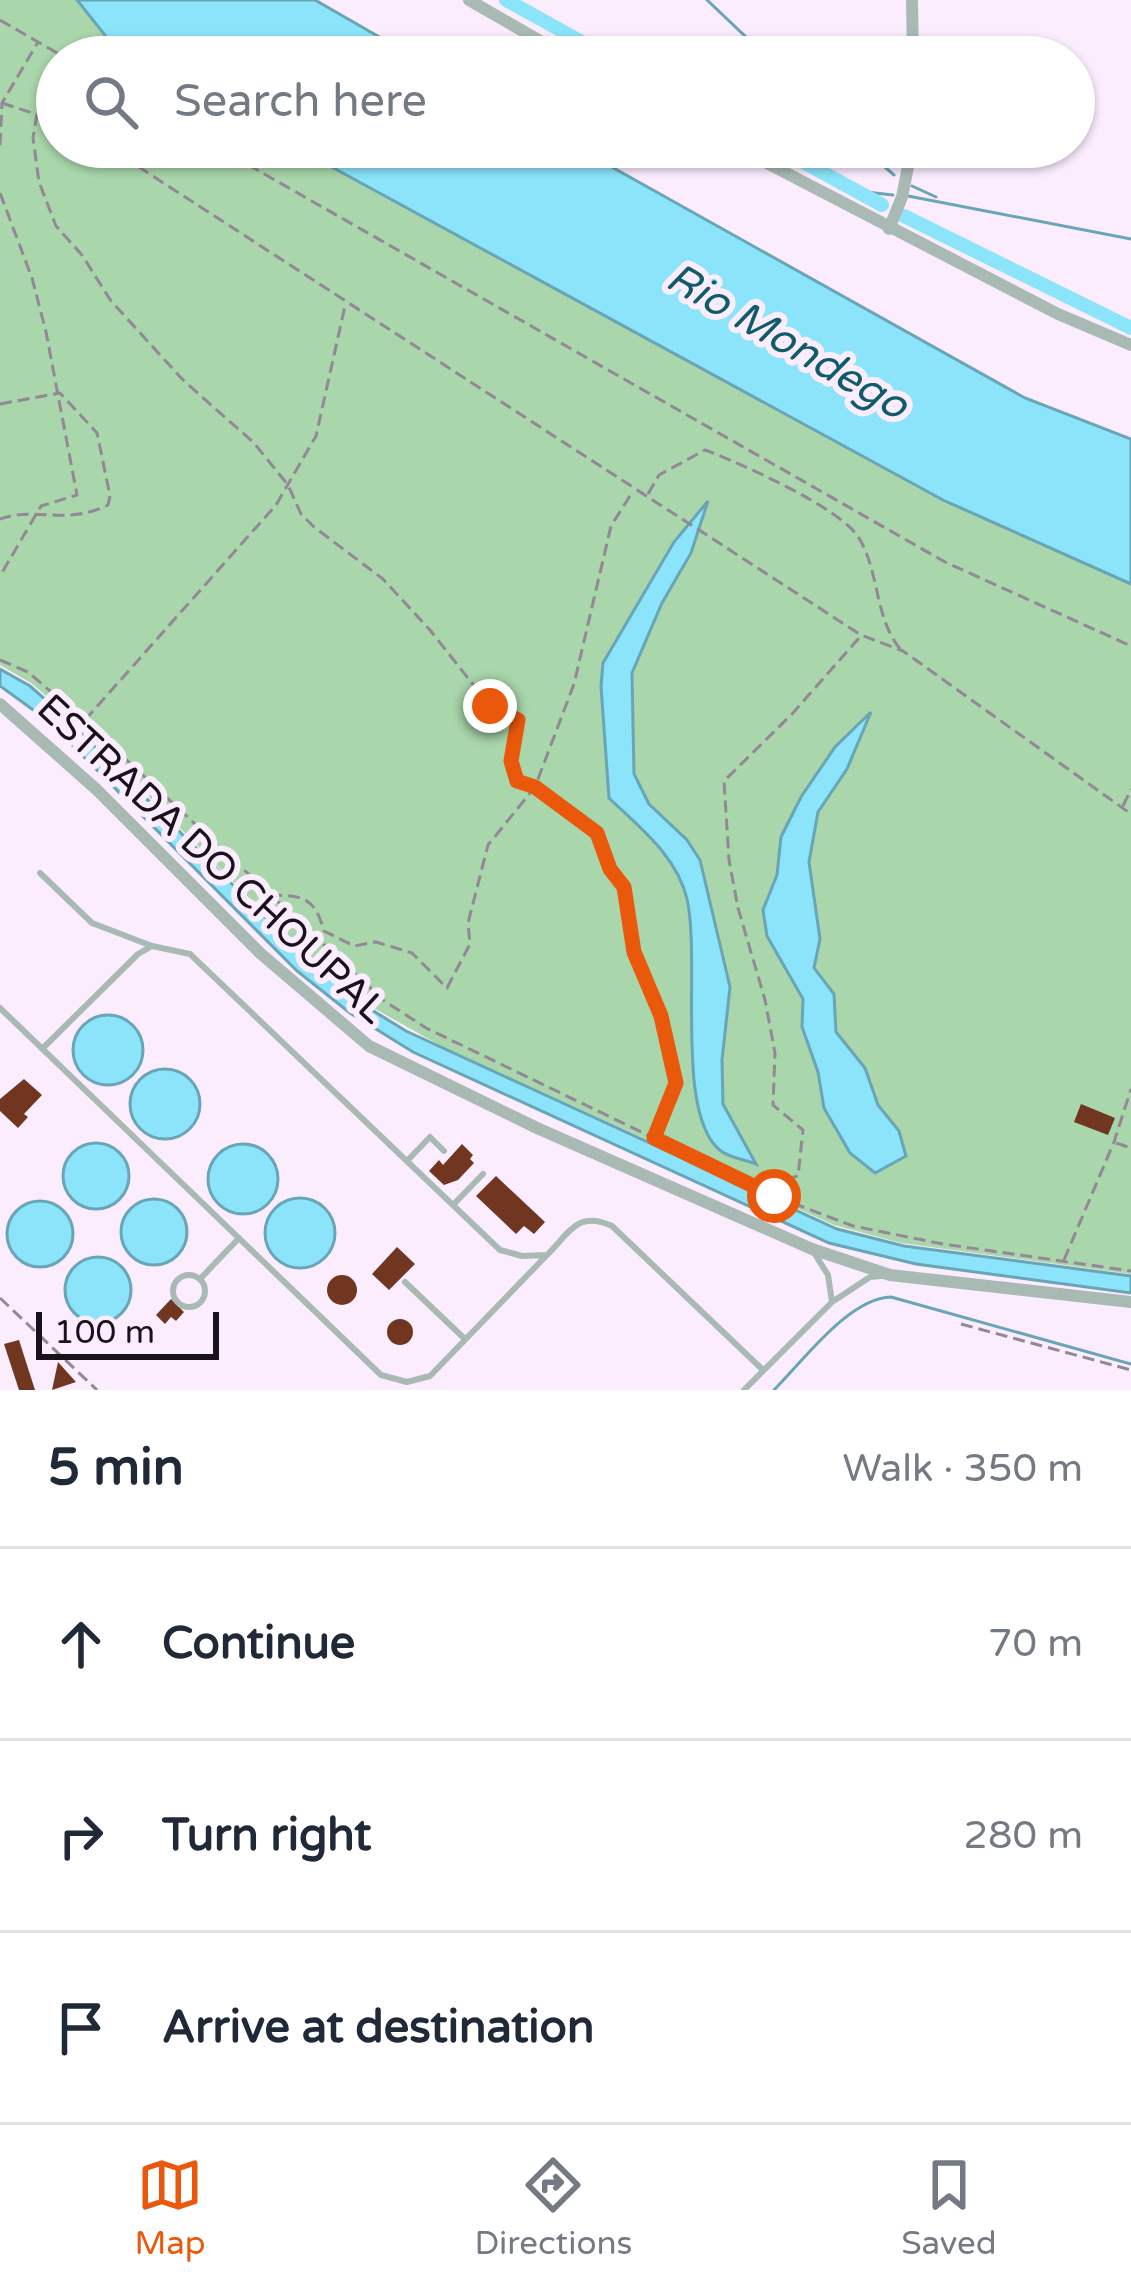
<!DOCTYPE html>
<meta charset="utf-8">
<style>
:root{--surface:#fff;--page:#f6f6f7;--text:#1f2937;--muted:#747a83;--line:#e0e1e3;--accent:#ea580c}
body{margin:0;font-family:"Varela Round",sans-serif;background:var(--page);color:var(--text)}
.scale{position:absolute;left:36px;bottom:30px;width:183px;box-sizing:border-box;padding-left:12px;border:6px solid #19111b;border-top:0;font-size:33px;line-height:42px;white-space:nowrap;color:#19111b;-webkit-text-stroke:9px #fbedfe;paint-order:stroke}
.stop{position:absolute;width:36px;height:36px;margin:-27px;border:9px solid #ea580c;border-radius:50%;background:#fff}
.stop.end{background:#ea580c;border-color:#fff;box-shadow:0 3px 12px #0008}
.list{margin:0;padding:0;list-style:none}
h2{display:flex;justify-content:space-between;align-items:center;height:156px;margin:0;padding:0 48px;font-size:51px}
h2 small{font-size:39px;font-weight:400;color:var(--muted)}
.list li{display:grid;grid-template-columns:78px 1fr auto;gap:36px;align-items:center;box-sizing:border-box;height:192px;padding:0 48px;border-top:3px solid var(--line)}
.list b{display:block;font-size:45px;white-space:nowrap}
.list em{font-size:39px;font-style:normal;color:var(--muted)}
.icon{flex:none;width:66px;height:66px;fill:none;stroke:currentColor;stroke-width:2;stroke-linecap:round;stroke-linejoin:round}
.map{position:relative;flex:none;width:1131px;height:1390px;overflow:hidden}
.search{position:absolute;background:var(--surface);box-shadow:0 3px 9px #0004;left:36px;right:36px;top:36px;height:132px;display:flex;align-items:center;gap:30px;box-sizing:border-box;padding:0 42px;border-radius:66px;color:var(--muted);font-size:45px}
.sheet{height:732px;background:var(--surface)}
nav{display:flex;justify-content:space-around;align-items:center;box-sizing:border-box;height:168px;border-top:3px solid var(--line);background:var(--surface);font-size:33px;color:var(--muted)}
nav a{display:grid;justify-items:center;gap:6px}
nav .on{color:var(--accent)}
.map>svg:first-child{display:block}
.green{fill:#a9d6aa}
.water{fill:#8be4f9;stroke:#69a5b6;stroke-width:3}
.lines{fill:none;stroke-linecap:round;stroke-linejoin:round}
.stream{stroke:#69a5b6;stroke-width:3}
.canal{stroke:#8be4f9;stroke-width:14}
.building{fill:#713620}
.path{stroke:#938896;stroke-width:3;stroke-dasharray:12 6;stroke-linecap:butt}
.service{stroke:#a9bab4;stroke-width:6}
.minor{stroke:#a9bab4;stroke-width:12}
.route{stroke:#ea580c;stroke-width:15}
.labels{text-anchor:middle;stroke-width:12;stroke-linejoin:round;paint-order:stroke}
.street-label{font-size:39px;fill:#19111b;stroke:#fbedfe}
.water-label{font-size:42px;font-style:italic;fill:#105c6b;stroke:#fbedfe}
</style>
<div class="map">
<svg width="1131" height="1390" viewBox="0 0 1131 1390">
<rect width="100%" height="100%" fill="#fbedfe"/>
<!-- green -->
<path class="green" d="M0,0H77L116,49L130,57H57V147H295L943,500L1131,584V1274L901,1243L834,1225L441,1046L370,1006L290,939L65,712L31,683L0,665Z"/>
<!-- water -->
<path class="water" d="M77,0H315L414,57H130L116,49Z
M295,147H576L1025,398L1131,439V584L943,500Z
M708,501L691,553L662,603L632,673L634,774L649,804L687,840L700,860L730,987L722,1060L723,1104L756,1164C746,1160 730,1158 721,1151C674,1116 701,960 687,899C677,856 640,828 609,798L601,686L603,663L674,542Z
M0,669L30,686L62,714L307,959L367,1007L406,1031L837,1229L904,1246L1131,1276V1293L916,1264L829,1243L413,1052L350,1013L297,971L47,720L0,686Z
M871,712L847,769L818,812L809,862L820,939L814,968L834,994L836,1032L865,1068L878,1105L899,1131L906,1156L875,1173L850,1153L824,1108L818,1072L802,1027L803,999L767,936L763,910L777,875L781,837L801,797L835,747Z
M73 1050a35 35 0 1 1 70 0a35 35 0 1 1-70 0Z
M130 1104a35 35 0 1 1 70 0a35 35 0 1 1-70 0Z
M63 1176a33 33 0 1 1 66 0a33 33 0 1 1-66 0Z
M208 1179a35 35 0 1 1 70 0a35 35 0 1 1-70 0Z
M265 1233a35 35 0 1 1 70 0a35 35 0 1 1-70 0Z
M121 1232a33 33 0 1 1 66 0a33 33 0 1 1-66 0Z
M7 1234a33 33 0 1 1 66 0a33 33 0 1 1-66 0Z
M65 1290a33 33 0 1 1 66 0a33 33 0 1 1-66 0Z"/>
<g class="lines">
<!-- stream -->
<path class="stream" d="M707,0L767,57
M862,147L894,175
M912,186L936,197
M857,191L893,195
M908,196L1131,239
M774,1390C803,1361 849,1298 891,1297L1131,1364"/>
<!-- canal -->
<path class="canal" d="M506,0L609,57
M776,147L882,205
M904,216L1131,328"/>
</g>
<!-- building -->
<path class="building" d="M24,1079L42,1095L24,1114L28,1117L18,1128L0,1111V1099Z
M1081,1104L1115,1118L1108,1135L1074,1122Z
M462,1144L473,1155L470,1159L474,1163L458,1180L444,1185L429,1171L439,1160L443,1165Z
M496,1176L545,1222L534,1234L524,1226L516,1234L476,1196Z
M397,1247L415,1264L389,1290L372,1274Z
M327 1290a15 15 0 1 1 30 0a15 15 0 1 1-30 0Z
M171,1299L184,1312L176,1321L171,1317L165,1324L156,1315Z
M387 1332a13 13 0 1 1 26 0a13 13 0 1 1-26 0Z
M19,1340L35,1390H19L4,1344Z
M58,1362L76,1382L52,1390Z"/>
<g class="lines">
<!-- path -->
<path class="path" d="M0,20L64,57
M57,84L37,114L33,138L39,182L56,226L82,255L111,301L183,380L254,443L288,485L301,514L314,527L383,579L430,630L490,706L518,720L511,761L517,781L535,787L597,833L611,869L624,887L633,952L661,1016L676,1083L654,1139
M2,103L57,121
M0,145L2,103L38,42
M108,147L861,635L903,651L1131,814
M217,147L945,562L1131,646
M0,193L32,278L46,332L77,495L41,506L0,576
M0,404L60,393L97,433L110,496L108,505C65,526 38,506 0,519
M648,494L659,475L705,450C740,463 841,508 859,538C880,573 874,618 901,650
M0,660L28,672L85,721L383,1000L426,1028L774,1196L853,1226L943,1244L1131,1271
M85,720L276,505L316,436L345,306
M1123,806L1131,789
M270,895C303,896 314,896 324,931L354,946L376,942L412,953L447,988L470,944L468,923L488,845L535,787L574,684L611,526L633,491
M1116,1143L1131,1148
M776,1194L786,1179L798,1176L803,1130L773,1105L775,1053L765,1000L738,908L729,860L724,781L792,714L860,637
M1064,1260L1114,1142L1131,1089
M0,1298L97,1390
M961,1324L1131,1370"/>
<!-- service -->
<path class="service" d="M40,873L92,923L152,946
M0,1008L381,1375L407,1382L430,1376L545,1257
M42,1049L138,954L152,946L190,954L500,1250L522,1256L547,1255C570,1232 578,1210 612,1226L763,1370
M407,1161L430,1137L444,1151
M453,1205L483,1174
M813,1251L828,1275L832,1302L870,1277L881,1276
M173 1291a16 16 0 1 1 32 0a16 16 0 1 1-32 0Z
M200,1279L239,1238
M405,1282L465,1339
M744,1390L832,1302"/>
<!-- minor -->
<path class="minor" d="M469,0L568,57
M912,0L913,57
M736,147L1058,314L1131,345
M889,229L902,197L912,147
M0,704L96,789L260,953L369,1046L537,1128L812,1249L890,1275L1131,1302"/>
</g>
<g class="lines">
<!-- route -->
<path class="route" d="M490,706L518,720L511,761L517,781L535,787L597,833L610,869L624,887L634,952L661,1016L676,1083L654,1138L774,1196"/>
</g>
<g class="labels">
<!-- street labels -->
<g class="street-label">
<text transform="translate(213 858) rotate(43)" y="14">ESTRADA DO CHOUPAL</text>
</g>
<!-- water labels -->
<g class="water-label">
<text transform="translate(788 340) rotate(30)" y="15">Rio Mondego</text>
</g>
</g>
</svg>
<div class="scale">100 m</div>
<div class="stop" style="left:774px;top:1196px"></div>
<div class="stop end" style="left:490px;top:706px"></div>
<div class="search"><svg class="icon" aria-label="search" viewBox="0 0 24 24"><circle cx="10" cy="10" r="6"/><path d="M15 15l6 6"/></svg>Search here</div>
</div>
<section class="sheet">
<h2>5 min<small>Walk · 350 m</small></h2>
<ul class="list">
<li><svg class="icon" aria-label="ahead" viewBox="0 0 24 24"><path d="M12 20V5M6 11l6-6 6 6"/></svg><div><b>Continue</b></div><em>70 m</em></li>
<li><svg class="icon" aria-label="right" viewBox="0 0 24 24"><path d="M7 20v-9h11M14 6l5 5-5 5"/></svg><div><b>Turn right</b></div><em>280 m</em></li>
<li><svg class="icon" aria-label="arrive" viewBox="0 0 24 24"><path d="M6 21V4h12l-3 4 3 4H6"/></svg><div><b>Arrive at destination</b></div></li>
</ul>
</section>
<nav>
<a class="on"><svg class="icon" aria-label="map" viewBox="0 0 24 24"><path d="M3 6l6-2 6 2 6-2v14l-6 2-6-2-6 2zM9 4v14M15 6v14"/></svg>Map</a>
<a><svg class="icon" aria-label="directions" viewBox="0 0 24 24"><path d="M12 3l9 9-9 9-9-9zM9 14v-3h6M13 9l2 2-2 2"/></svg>Directions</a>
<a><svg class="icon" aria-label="saved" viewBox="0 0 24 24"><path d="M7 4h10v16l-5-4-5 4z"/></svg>Saved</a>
</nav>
